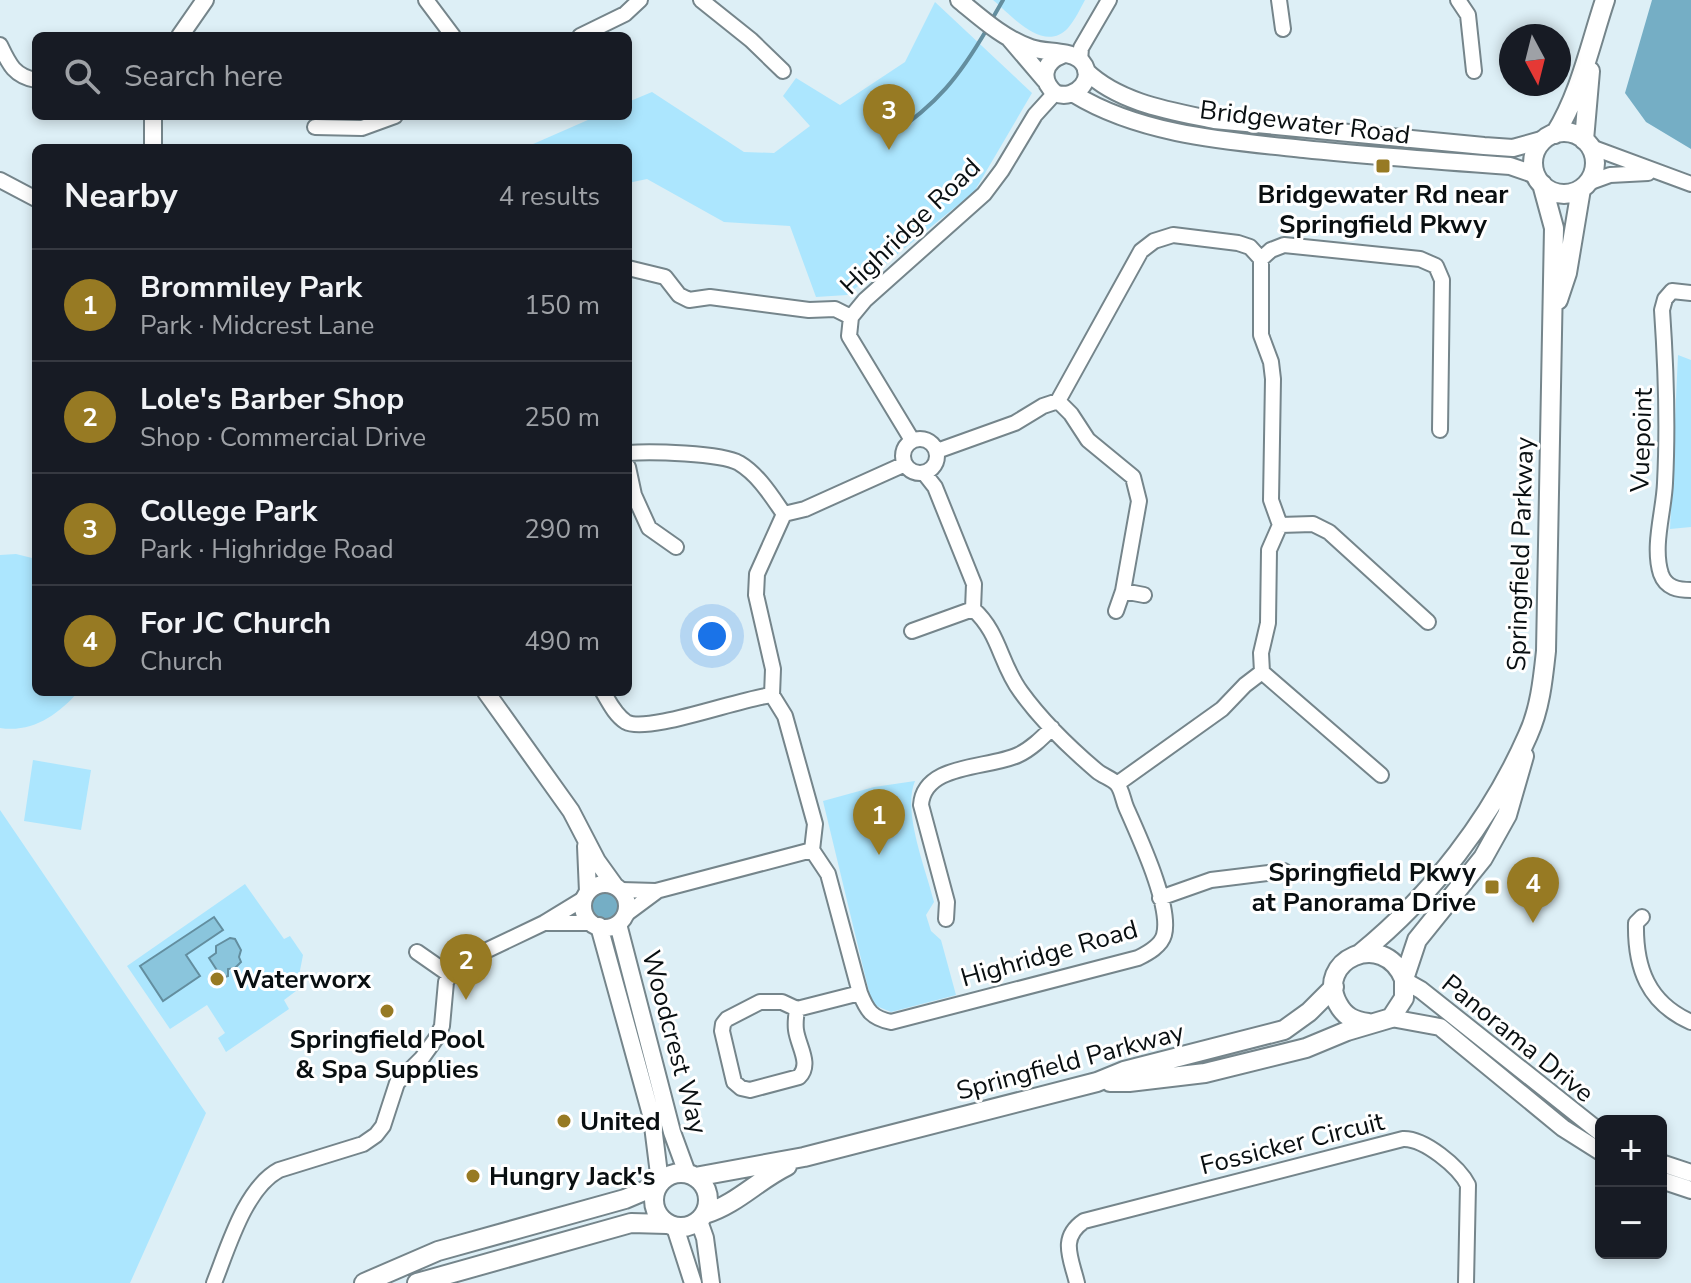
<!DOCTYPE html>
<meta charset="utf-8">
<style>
:root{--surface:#171b24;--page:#20242c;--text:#f1f3f6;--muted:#9ea1a6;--line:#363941;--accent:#977a23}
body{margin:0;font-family:"Nunito Sans",sans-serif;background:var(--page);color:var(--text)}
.controls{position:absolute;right:24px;bottom:24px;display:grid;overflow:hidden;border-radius:12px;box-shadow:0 4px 12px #0003}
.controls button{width:72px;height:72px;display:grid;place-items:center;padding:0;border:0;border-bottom:2px solid var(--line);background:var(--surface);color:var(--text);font:40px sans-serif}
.compass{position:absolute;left:1499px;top:24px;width:72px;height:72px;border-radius:50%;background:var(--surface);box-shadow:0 4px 12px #0003;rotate:173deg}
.you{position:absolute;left:712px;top:636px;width:28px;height:28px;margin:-20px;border:6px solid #fff;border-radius:50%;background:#1a73e8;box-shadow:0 0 0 12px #1a73e833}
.badge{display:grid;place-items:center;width:52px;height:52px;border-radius:50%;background:var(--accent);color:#fff;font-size:26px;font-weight:700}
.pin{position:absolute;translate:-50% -66px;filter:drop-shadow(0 2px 4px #0008)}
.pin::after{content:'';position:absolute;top:42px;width:28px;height:24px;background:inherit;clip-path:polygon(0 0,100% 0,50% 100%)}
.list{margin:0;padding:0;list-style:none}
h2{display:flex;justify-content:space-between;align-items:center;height:104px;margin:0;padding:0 32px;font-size:34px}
h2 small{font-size:26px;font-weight:400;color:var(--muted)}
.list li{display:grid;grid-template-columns:52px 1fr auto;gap:24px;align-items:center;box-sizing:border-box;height:112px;padding:0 32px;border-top:2px solid var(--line)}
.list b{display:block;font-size:30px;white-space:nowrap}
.list p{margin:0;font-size:26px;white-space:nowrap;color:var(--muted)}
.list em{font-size:26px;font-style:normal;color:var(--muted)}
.icon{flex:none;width:44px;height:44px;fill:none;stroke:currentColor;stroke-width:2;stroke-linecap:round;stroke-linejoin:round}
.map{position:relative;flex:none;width:1691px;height:1283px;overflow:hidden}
.search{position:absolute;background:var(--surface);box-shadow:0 4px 12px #0003;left:32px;top:32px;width:600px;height:88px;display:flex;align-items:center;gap:20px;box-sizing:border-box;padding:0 28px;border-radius:12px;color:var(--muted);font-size:30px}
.panel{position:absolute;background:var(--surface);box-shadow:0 4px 12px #0003;left:32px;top:144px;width:600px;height:552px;border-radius:12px}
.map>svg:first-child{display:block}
.green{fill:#ace6fe}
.forest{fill:#75aec5}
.water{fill:#8ac5dc;stroke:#638e9f;stroke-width:2}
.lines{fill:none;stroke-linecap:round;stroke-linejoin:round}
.stream{stroke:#638e9f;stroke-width:4}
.minor-casing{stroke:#75858b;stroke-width:18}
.tertiary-casing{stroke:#75858b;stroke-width:20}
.secondary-casing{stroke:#75858b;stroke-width:22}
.minor{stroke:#fff;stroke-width:14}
.tertiary{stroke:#fff;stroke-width:16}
.secondary{stroke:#fff;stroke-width:18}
.poi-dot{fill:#977a23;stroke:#fff;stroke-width:3}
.labels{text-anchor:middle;stroke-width:6;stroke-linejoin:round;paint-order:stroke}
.street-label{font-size:26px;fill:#090f11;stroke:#fff}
.poi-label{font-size:26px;font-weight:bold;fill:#090f11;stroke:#fff;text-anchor:start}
</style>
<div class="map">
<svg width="1691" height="1283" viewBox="0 0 1691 1283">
<rect width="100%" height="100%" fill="#ddeff6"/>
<!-- green -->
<path class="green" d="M993,0H1085C1080,9 1075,20 1068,28C1044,54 1012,16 993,0Z
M935,2L1032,93L974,192L847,295L816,297L790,226L724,222L647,179L628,183V148H524L597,116H628V102L652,92L744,152L774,153L810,126L783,96L796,78L840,105L905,62Z
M1678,355L1691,360V527L1670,529Z
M16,554L36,559V692H78C58,715 32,733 0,728V555Z
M33,760L91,770L81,830L24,821Z
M915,781C902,812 926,869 934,902L926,915L931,931L941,940L956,995L891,1012L874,1005L870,996L823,801L874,787Z
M0,810L206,1113L130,1283H0Z
M245,884L284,939L290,936L303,955L296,991L284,1000L289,1009L226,1052L218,1038L225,1033L207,1005L170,1029L127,966Z"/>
<!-- forest -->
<path class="forest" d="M1652,0H1691V149L1646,122L1625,93Z
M589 906a16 16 0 1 1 32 0a16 16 0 1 1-32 0Z"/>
<!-- water -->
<path class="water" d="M214,917L223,930L186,955L200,976L163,1001L140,966Z
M230,938L235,939L241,950L239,957L241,962L235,968L228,969V976L222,978L209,958L216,953V946Z"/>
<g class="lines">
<!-- stream -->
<path class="stream" d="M991,21L1003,0
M891,135C937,104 959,77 987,29"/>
<!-- minor casing -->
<g class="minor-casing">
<path id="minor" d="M426,0L453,36
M701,0L751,40L783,71
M1279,0L1283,29
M1458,0L1468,15L1474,71
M580,36L625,14L640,0
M0,45C9,64 14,76 36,80
M1080,61L1081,48L1109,0
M315,127L362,128L395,116
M1591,147L1691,184
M0,180L36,199
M1588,183L1610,175L1648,173
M1261,259L1271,250L1284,245L1420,259L1436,266L1442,280L1440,430
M628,268L665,277L679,295L689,300L710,297L809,310L835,309L851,317
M1691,293L1672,291L1665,299L1662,310C1666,368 1668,425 1665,483C1664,511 1652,546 1661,574C1666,588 1678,590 1691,590
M1058,401L1071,414L1088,440L1133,477L1139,501L1123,591
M903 456a17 17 0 1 1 34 0a17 17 0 1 1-34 0Z
M912,440L849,336L851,317L865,300L984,194L1002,170L1035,115L1055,93
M937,451L1015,423L1043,406L1058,401L1141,251L1154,241L1173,235L1238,243L1250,247L1261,259V335L1271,362L1273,379L1271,500L1280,525L1269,550L1268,623L1261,653L1262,672L1245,685L1222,709L1117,784
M628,453C650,451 721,453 739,463C759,475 772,497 784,514
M628,467L634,495L649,528L676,547
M1280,525L1313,524L1329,532L1428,622
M1116,611L1123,591L1144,595
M912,631L973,609
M1262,672L1381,775
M603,692C609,702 615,715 626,722C647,734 741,698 772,695
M812,850L828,874L860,993C867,1011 872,1018 891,1022L1138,958C1148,953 1161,946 1164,935C1172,906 1138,835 1126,807C1123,800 1122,790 1117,784C1113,779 1103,776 1097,771C1070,748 1042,721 1021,692C1000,664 1000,633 973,609L974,584L935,487L924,473
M812,850L815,824L785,716L772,695L773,669L756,595L757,574L784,514L805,509L905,464
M621,890L656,891L812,850
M1160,898L1211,880L1284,871
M625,915L656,892
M1642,917L1636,923C1635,968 1648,1003 1691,1022
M946,919L947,902L921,805C924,763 988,769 1018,755C1031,749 1042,738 1052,728
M544,923H592
M417,952L450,975
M797,1009C796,1016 795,1023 796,1030C798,1046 812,1064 799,1077L750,1090L741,1088L734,1082L722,1031L723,1024L727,1019L760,1002H782L797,1009L860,993
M214,1283C228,1248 245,1188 279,1170L363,1144L376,1135L383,1126L397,1083L422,1058L437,1037L442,1026L446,982L450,975L460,963L544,923L585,898
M1077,1283C1071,1258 1059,1238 1084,1221L1403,1139C1424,1138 1459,1167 1468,1185L1466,1283"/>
</g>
<!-- tertiary casing -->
<g class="tertiary-casing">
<path id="tertiary" d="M959,0C981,18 1004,39 1031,48C1045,53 1067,50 1079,59C1099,76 1076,102 1055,93C1040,80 1043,62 1062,55
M180,36L205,0
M1010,39L1045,80
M1086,71C1119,103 1171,111 1214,120L1484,146L1513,148L1545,139
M1074,94C1141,135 1227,141 1304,149C1372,156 1441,161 1510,166L1536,175
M153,116V148
M486,692L571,811L597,861L615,886
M586,846L588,892
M583 906a22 22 0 1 1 44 0a22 22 0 1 1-44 0Z
M618,924L672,1132L687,1173
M599,926L652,1118L660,1182
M1405,981L1421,990L1601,1133
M1391,1018L1440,1027L1563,1128L1601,1152
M1661,1163L1691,1173
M1661,1180L1691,1190
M699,1221L705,1238L711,1283
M675,1227L693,1283"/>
</g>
<!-- secondary casing -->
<g class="secondary-casing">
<path id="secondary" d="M1533 163a31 31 0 1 1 62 0a31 31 0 1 1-62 0Z
M1555,134C1580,94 1590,45 1605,0
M1584,140L1590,71
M1558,300L1567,273L1581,189
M1361,953C1432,895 1491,819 1528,735C1540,709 1543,679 1546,651L1554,228L1542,184
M1368,1023C1354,1021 1345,1017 1338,1004C1314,961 1383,928 1404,979
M1110,1082H1129L1205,1073L1306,1048L1347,1031L1391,1018L1404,998V979L1417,940L1483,858L1507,815L1524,756
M654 1200a27 27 0 1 1 54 0a27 27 0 1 1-54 0Z
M695,1177L804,1157L1097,1082L1124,1071L1284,1030L1309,1012L1334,987
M705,1214C737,1204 758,1180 787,1166
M364,1283L438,1251L625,1199L658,1185
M417,1283L631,1223L667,1224"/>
</g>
<!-- minor -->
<use href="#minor" class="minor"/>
<!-- tertiary -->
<use href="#tertiary" class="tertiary"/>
<!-- secondary -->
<use href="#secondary" class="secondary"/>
</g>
<!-- markers -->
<g class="poi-dot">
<rect x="1375" y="158" width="16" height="16" rx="4"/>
<rect x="1484" y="879" width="16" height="16" rx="4"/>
<circle cx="217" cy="979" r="8"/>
<circle cx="387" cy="1011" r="8"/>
<circle cx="564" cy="1121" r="8"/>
<circle cx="473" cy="1176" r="8"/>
</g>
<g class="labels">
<!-- street labels -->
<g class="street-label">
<text transform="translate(1305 122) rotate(7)" y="9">Bridgewater Road</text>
<text transform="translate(910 226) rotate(-44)" y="9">Highridge Road</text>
<text transform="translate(1641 440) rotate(-88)" y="9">Vuepoint</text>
<text transform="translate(1520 554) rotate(-88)" y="9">Springfield Parkway</text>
<text transform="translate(1049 953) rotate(-16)" y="9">Highridge Road</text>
<text transform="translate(1518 1038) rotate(39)" y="9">Panorama Drive</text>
<text transform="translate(675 1042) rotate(75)" y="9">Woodcrest Way</text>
<text transform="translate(1070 1061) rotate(-15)" y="9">Springfield Parkway</text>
<text transform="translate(1292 1143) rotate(-14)" y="9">Fossicker Circuit</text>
</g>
<!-- poi labels -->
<g class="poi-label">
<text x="1383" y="203" text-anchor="middle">Bridgewater Rd near<tspan x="1383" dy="30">Springfield Pkwy</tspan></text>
<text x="1476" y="881" text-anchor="end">Springfield Pkwy<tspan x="1476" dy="30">at Panorama Drive</tspan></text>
<text x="233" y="988">Waterworx</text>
<text x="387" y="1048" text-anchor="middle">Springfield Pool<tspan x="387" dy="30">&amp; Spa Supplies</tspan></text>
<text x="580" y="1130">United</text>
<text x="489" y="1185">Hungry Jack's</text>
</g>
</g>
</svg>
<div class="controls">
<button>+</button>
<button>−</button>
</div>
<svg class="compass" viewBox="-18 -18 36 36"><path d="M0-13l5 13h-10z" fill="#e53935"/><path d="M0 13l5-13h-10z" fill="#9ea1a6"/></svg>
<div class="you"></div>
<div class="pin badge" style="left:879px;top:855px">1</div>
<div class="pin badge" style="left:466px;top:1000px">2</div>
<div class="pin badge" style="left:889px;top:150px">3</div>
<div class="pin badge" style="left:1533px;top:923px">4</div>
<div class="search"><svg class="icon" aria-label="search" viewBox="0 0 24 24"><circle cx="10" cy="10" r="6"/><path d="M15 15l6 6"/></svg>Search here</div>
<section class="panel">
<h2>Nearby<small>4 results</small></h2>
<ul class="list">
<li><span class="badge">1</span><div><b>Brommiley Park</b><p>Park · Midcrest Lane</p></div><em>150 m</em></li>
<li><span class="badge">2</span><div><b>Lole's Barber Shop</b><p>Shop · Commercial Drive</p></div><em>250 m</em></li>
<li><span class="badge">3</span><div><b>College Park</b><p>Park · Highridge Road</p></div><em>290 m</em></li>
<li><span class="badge">4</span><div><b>For JC Church</b><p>Church</p></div><em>490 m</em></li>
</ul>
</section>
</div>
